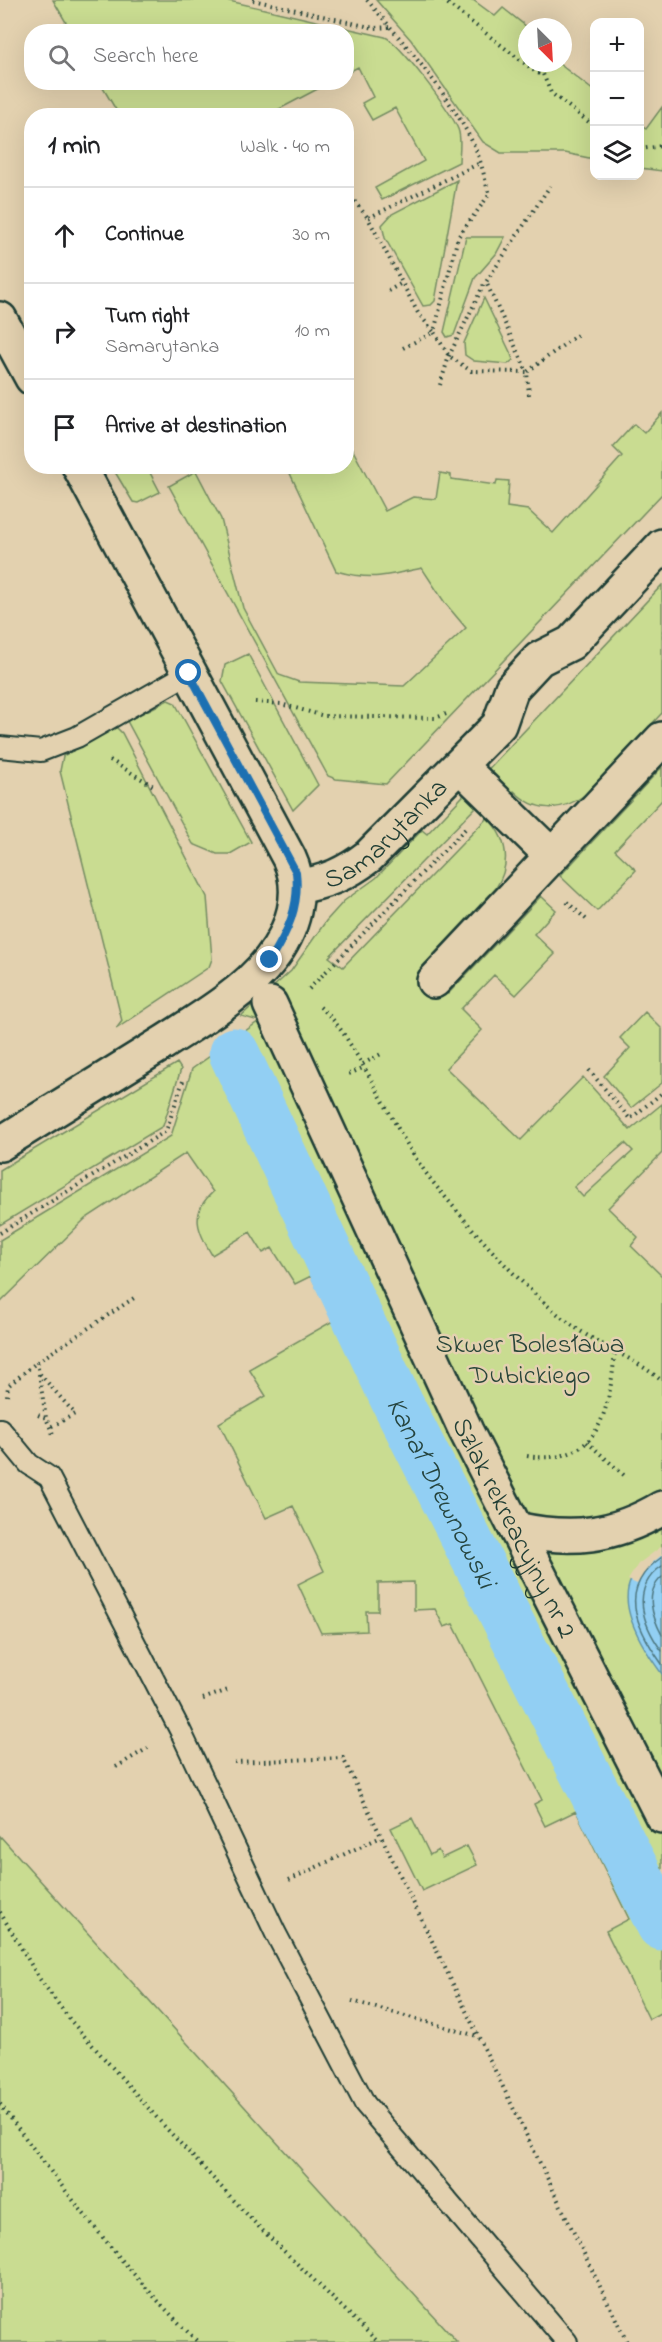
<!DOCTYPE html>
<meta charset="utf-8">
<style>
:root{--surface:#fff;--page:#f6f6f6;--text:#202124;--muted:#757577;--line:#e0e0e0}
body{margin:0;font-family:"Indie Flower",sans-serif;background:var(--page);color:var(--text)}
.controls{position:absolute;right:18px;top:18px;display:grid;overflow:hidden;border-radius:12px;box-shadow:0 6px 24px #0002}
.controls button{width:54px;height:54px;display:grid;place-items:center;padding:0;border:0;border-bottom:2px solid var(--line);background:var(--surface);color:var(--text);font:30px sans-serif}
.compass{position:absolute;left:518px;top:18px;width:54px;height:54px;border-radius:50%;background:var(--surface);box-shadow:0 6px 24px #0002;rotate:156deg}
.stop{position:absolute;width:18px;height:18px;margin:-14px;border:4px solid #1f6fb2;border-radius:50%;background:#fff}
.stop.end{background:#1f6fb2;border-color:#fff;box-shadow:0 2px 6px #0008}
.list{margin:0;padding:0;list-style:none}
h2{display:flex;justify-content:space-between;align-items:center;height:78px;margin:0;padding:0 24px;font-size:26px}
h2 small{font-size:20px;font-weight:400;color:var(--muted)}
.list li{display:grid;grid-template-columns:39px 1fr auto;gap:18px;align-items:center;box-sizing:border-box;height:96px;padding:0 24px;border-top:2px solid var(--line)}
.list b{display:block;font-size:22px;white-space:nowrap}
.list p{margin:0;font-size:20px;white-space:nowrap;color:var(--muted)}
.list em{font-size:20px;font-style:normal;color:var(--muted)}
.icon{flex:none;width:33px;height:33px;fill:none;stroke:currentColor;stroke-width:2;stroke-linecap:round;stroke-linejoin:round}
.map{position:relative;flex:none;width:662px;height:2342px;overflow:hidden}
.search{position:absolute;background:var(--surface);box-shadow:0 6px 24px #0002;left:24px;top:24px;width:330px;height:66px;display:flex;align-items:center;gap:15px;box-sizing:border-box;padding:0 21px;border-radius:24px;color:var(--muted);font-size:22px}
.panel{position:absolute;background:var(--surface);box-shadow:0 6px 24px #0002;left:24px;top:108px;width:330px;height:366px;border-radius:24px}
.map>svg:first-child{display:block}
.green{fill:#c9dc91;stroke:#748c62;stroke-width:1.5;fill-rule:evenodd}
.water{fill:#92cff3;stroke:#6495a7;stroke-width:1.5}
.pier{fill:#e3d1af}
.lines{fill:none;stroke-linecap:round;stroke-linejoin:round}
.shore{stroke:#4d7780;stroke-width:1.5}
.canal{stroke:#92cff3;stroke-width:51}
.lane-casing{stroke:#1f3d34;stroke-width:24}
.street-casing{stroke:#1f3d34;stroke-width:38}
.path{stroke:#1f3d34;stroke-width:4;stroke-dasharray:1.5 4.5;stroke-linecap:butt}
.lane{stroke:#e3d1af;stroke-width:20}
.street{stroke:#e3d1af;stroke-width:33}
.route{stroke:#1f6fb2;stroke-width:8}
.labels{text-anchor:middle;stroke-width:5;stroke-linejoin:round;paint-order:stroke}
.street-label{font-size:27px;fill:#1f3d34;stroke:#e3d1af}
.park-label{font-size:27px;fill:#284539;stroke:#e3d1af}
.water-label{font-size:28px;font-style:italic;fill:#25443e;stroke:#e3d1af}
</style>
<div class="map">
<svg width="662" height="2342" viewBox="0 0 662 2342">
<rect width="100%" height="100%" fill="#e3d1af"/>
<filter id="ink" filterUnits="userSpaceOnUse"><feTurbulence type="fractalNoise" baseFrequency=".0167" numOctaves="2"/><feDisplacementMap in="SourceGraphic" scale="12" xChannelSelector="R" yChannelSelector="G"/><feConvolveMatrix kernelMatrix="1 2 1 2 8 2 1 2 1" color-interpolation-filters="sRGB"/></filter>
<g filter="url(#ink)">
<!-- green -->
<path class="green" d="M53,0H225L385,37C400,43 451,112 458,129C462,139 459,152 459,162L382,200L375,188L424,161L395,108L372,120L362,103L373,97L358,67L347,73L346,32L71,31Z
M376,0H473L495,16L503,8L527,27L522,37L527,41V63H558L594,91V159L565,153H501L483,142L411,40Z
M100,83H329L268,115H119Z
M662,107V171L640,168V125L646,129Z
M457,180L435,301L431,305L423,306L385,238L382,225L392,214Z
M466,237H505L496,254L475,278L454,335L447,337L444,332Z
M484,298L511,354L513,360L508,364L474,361L465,355L464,343Z
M662,413V494L386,784L336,779L328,776L169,486L196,471L221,519L243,608L279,675L299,682L404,686L466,628L445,603L422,568C386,576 372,581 336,571L287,467L346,466L347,439L385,511L413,497L436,499L440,473L451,475V479L496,485L497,480L509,481L507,507L528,510L553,533L622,456L613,447L634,424L644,433Z
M112,467H147L160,492L138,503L133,502Z
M662,585V713L585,795C561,812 536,813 514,791L488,818C507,839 512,862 496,888L421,968L448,994L541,896L556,910L534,934L555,954L516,995L494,975L461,1009L482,1030L446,1068L521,1140L583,1077L630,1130L662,1104V1153L608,1208L638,1237L631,1246L662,1276V2012L649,2019L606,1931L629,1919L576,1811L545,1826L534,1804L542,1800L453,1624L444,1627L435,1609L414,1610V1582L378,1583V1611H366L367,1631L321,1633L298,1584L324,1571L293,1506L266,1518L219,1423L266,1396L249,1369L333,1321L311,1276L295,1284L272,1248L263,1253L250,1232L212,1255C198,1232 189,1213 213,1192L186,1153L85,1219L0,1303V1240L171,1136L192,1069L259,1021L241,1016L291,971L326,921L344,901L376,878L422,830L427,834ZM476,807L487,818L343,967L329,957ZM625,1143L633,1151L583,1197L574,1187Z
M248,654L318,785L293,810L222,681L225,665Z
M168,700L175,703L251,842L230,854H217L193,844L127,721Z
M116,727L122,733L207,897L212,959L209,967L116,1029L122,1021L60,771L63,756Z
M662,767V800L615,850L636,870L597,911L560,876Z
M645,1012L662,1029V1083L631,1108L604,1076L630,1048L620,1038Z
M177,1063L181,1069L163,1126L0,1225V1170Z
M412,1818L430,1855L438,1850L442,1858L467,1846L477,1865L422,1891L391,1828Z
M0,1836L457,2342H0Z"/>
<!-- water -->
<path class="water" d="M662,1549V1674C645,1651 613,1604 634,1575C640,1565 653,1557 662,1549Z"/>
<!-- pier -->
<path class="pier" d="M662,1546V1555L651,1564L637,1584L628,1580L638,1564Z"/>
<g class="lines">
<!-- shore -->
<path class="shore" d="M662,1557C617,1588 635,1626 662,1664
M662,1566C630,1588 642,1624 662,1651
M662,1577C644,1593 652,1616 662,1635"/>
<!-- canal -->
<path class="canal" id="s1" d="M234,1053L395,1398L662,1925"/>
<!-- lane casing -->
<g class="lane-casing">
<path id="lane" d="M0,747L41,751L77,737L189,673
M0,1429L29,1464L49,1477L180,1730L275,1932L365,2104L567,2342"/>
</g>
<!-- street casing -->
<g class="street-casing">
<g id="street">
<path d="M0,319L32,378"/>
<path d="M460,766L552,856"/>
<path id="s2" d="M297,887C326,882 346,874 369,856L499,725L512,688L539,659L571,643L662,546"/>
<path d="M434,981L662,739"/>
<path id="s3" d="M270,1004L466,1431L662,1816"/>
<path d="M0,1144C54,1110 109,1077 163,1043C200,1019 242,995 270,960C293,931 305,892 289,858L79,466"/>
<path d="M516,1529C571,1541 613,1537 662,1508"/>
</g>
</g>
<!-- path -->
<path class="path" d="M253,0L374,28L389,27
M367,0C404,43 453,98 476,150C482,164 485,180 489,195L458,237L434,332L449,356L471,371L527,372L486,282L550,186
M443,0L537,73L543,74
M547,63L543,74L551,93L594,126
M640,149L662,146
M347,192L368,218
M388,291L402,283
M403,348L434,332L418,313L368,218L480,163
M440,385L449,356L485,282
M529,395L527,372L577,335
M255,702L281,704L324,716L435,718L449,713
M110,760L155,787
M567,902L588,921
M309,989L465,829
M320,1007C336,1020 346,1037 356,1054C384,1098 403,1146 436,1186C477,1235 522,1288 573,1326C602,1347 635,1358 662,1381
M363,1064L381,1054
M589,1070L630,1119L662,1093
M349,1074L365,1067
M0,1233L166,1131L183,1081
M37,1362L46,1418L53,1434
M40,1374L75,1414L50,1427
M7,1396L8,1386L37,1362L134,1298
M38,1415L46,1418
M587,1442L627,1478
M527,1456C601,1467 609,1409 615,1352
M203,1699L231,1689
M234,1762L343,1758L627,2342
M116,1767L148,1748
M289,1880L381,1837
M0,1912L39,1978L71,2021L166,2128L257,2225L378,2342
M352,2001L477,2036
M0,2104C62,2187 124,2270 198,2342"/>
<!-- lane -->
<use href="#lane" class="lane"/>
<!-- street -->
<use href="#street" class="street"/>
</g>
</g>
<g class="lines" filter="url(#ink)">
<!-- route -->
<path class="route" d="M189,673L296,872C300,906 288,932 270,960"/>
</g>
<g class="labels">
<!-- street labels -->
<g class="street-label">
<text dy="9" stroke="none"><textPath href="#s2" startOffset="106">Samarytanka</textPath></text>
<text dy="9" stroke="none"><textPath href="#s3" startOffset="578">Szlak rekreacyjny nr 2</textPath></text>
</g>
<!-- park labels -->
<g class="park-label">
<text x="530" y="1352">Skwer Bolesława<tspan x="530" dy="31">Dubickiego</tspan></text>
</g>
<!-- water labels -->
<g class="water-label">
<text dy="10" stroke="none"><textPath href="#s1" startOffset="486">Kanał Drewnowski</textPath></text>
</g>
</g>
</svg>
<div class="controls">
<button>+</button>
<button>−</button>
<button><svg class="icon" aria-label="layers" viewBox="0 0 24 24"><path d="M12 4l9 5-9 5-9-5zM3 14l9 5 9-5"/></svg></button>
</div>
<svg class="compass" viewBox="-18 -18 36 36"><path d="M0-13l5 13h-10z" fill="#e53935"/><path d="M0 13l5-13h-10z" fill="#757577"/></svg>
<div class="stop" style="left:189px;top:673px"></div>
<div class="stop end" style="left:270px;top:960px"></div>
<div class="search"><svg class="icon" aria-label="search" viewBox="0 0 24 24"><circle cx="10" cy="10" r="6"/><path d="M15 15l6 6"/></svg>Search here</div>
<section class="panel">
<h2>1 min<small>Walk · 40 m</small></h2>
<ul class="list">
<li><svg class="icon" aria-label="ahead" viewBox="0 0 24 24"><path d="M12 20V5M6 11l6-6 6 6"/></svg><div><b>Continue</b></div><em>30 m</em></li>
<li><svg class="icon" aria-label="right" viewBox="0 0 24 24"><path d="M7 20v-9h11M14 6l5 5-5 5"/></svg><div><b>Turn right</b><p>Samarytanka</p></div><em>10 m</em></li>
<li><svg class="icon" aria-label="arrive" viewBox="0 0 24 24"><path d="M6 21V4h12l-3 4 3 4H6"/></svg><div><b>Arrive at destination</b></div></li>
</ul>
</section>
</div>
